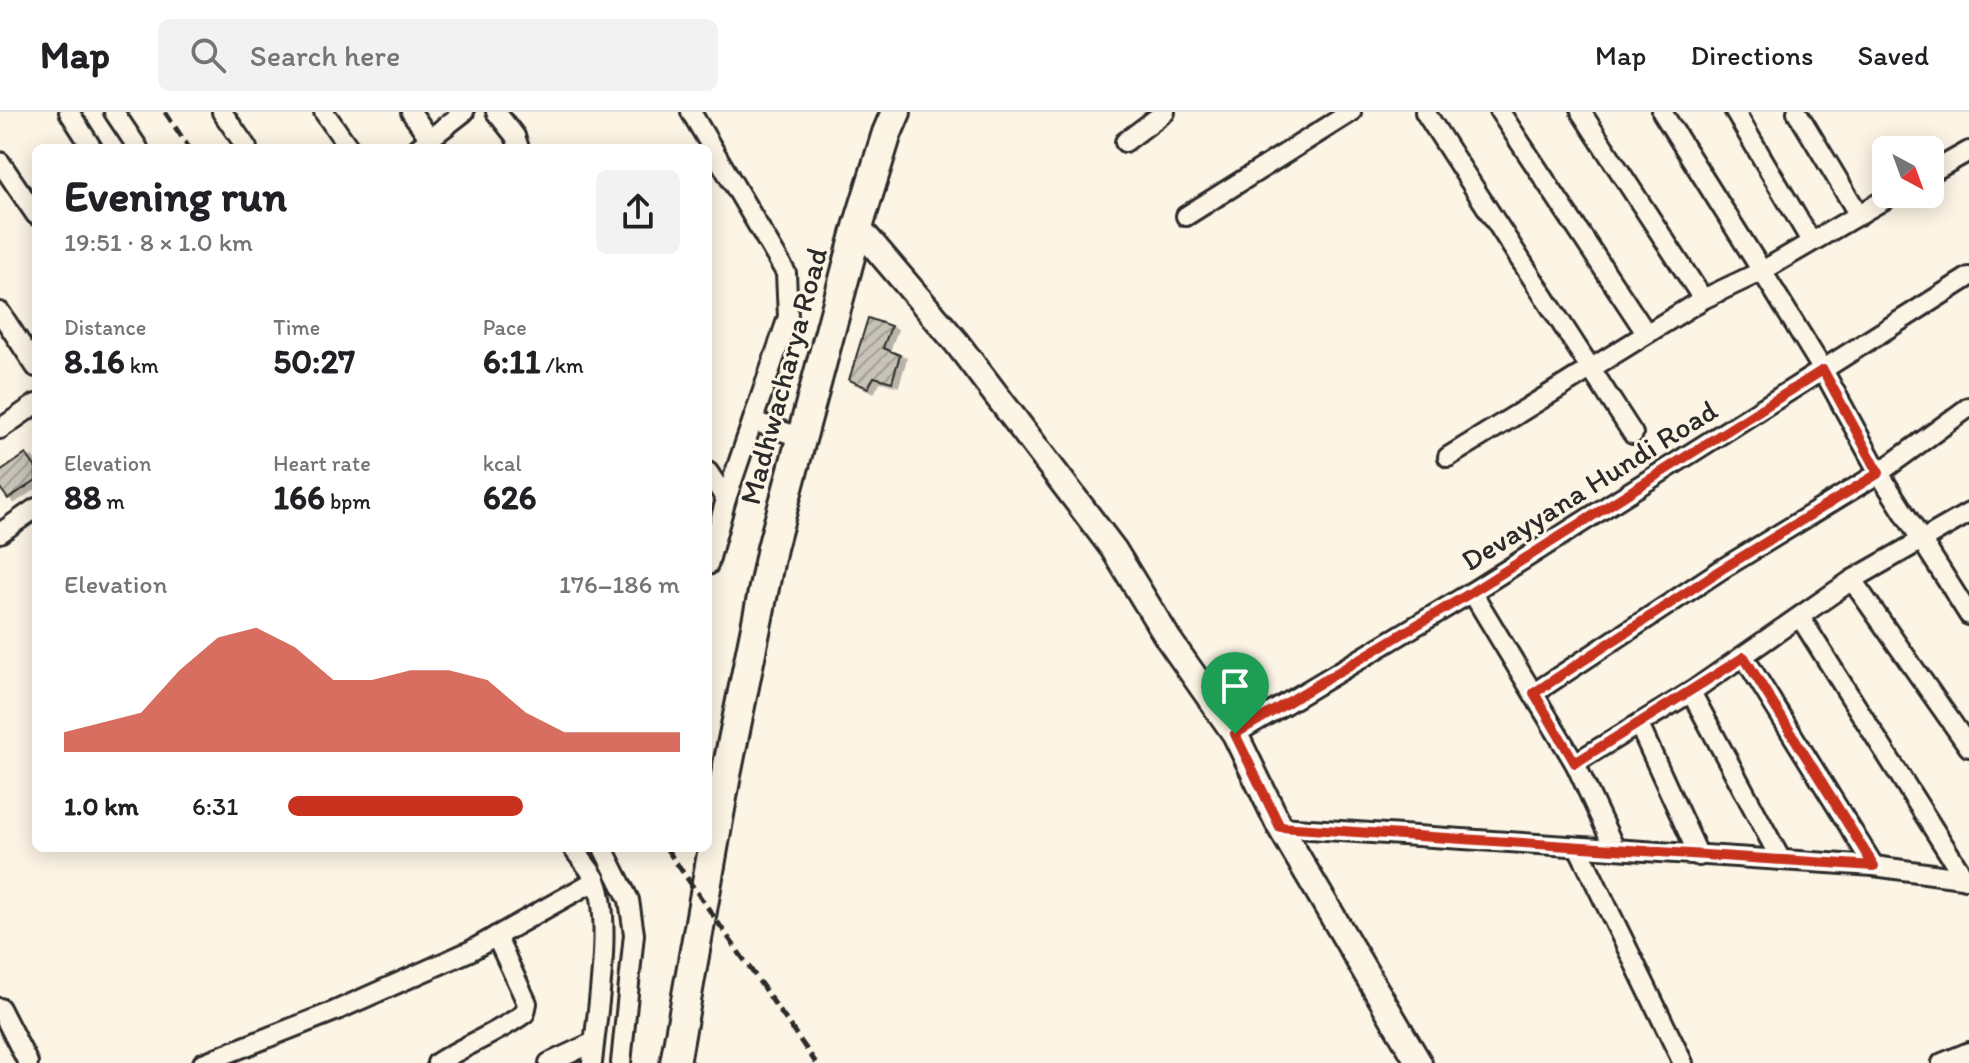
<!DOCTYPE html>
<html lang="en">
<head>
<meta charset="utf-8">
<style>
  :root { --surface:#fff; --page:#f2f2f2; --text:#202124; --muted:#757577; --line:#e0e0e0; --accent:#c8321e }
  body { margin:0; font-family:Itim,sans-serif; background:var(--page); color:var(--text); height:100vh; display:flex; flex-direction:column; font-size:30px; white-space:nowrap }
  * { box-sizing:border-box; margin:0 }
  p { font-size:26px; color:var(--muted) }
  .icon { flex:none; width:44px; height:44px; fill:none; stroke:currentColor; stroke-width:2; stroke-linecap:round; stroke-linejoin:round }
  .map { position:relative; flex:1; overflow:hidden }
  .sheet { position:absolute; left:32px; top:32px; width:680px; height:708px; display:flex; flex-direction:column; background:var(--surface); border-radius:12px; box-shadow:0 4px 20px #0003 }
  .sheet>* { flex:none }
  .needle { width:52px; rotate:139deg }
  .controls { position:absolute; left:1872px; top:24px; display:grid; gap:16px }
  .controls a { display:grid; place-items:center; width:72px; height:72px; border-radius:12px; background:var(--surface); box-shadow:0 4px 20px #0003; font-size:40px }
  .pin { position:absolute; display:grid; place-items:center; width:68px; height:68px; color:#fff; margin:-82px -34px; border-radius:50% 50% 50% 0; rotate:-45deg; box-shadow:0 0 8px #0007 }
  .pin .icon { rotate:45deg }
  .round { display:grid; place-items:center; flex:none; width:84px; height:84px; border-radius:12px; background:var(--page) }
  .headline { display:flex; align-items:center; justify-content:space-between; height:136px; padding:0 32px }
  h1 { font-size:44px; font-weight:700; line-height:60px }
  .stats { display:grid; grid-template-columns:repeat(3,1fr); gap:12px; height:136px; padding:8px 32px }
  .stats div { display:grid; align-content:center }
  .stats b { font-size:34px; font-weight:700 }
  .stats small { font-size:22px; font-weight:400 }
  .stats p { font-size:22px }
  .chart { height:224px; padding:16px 32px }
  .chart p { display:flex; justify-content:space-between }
  .chart svg { width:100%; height:144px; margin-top:8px; fill:var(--accent); opacity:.7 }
  ul { padding:0 32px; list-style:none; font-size:26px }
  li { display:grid; grid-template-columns:128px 96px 1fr; align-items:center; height:60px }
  li i { height:20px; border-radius:10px; background:var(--accent) }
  header { display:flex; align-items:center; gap:48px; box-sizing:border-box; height:112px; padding:0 40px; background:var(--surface); border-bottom:2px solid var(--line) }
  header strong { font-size:38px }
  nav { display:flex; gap:44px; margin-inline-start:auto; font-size:28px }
  .search { width:560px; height:72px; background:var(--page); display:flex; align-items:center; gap:20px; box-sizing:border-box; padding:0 28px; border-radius:12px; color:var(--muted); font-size:30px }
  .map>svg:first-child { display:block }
</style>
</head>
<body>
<header>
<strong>Map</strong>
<div class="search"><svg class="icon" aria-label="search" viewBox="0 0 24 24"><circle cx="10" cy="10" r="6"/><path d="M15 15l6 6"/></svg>Search here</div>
<nav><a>Map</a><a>Directions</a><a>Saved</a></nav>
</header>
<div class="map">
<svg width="1969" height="951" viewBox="0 0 1969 951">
  <defs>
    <pattern id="building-hatch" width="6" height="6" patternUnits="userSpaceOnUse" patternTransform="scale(2)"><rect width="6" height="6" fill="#c8c3b7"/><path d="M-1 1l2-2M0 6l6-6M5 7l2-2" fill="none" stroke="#a39f95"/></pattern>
    <filter id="shadow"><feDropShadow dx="6" dy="3.5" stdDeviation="0" flood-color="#0004"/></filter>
  </defs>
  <rect width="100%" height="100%" fill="#fcf5e5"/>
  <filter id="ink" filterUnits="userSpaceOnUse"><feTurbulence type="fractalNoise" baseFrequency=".0125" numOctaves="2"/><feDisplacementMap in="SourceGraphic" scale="16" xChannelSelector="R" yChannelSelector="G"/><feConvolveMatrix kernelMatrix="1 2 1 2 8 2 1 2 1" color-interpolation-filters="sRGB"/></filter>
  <g filter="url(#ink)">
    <g fill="url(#building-hatch)" stroke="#2b2b2b" stroke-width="2" filter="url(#shadow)">
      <path d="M868,206L891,214L883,236L900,243L892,270L874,265L868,276L849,268Z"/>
      <path d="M26,342L36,356V368L8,387L0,376V360Z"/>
    </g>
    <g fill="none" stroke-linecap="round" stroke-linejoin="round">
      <g stroke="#2b2b2b" stroke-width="24">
        <g id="street">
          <path d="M69,0L92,36"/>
          <path d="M114,0L138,36"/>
          <path d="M222,0L247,36"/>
          <path d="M324,0L349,36"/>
          <path d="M411,0L430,27"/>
          <path d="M496,0L515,24L519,36"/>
          <path d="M691,0L786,161L788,205L726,387L708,453"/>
          <path d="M1425,0L1633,322"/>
          <path d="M1500,0L1646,221"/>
          <path d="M1581,0L1703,187"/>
          <path d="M1662,0L1762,159L1823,258L1879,361L1969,503"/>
          <path d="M1735,0L1811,129"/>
          <path d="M1797,0L1859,103"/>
          <path d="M1125,30L1165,0"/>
          <path d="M418,36L464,0"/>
          <path d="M0,50L36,103"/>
          <path d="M1930,61L1969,39"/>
          <path d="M1186,104L1351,0"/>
          <path d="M0,200L36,255"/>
          <path d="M753,309L802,326"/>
          <path d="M0,317L36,292"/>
          <path d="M1448,345L1703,187L1762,159L1894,82"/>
          <path d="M708,360L726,387"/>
          <path d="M0,421L36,396"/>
          <path d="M1852,468L1969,635"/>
          <path d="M1472,480L1575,651L1615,737"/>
          <path d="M1800,505L1965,767"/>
          <path d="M1744,545L1874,754"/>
          <path d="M1691,580L1781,748"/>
          <path d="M1534,581L1722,457L1879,361L1969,295"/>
          <path d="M1639,613L1699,744"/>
          <path d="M1235,622L1472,480L1969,165"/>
          <path d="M1575,651L1691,580L1852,468L1969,401"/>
          <path d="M1280,715L1874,754L1969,767"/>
          <path d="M1578,735L1683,951"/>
          <path d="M573,736C580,746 589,756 595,766C614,804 596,907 592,951"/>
          <path d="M603,736L629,788L634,822L621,951"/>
          <path d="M0,896L28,951"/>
          <path d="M203,951L335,899L470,839L596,768"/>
          <path d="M437,951C465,933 498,921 525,901L527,891L496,824"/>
          <path d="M549,951L594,930"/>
          <path d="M1942,951L1969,940"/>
        </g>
      </g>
      <g stroke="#2b2b2b" stroke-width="30">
        <path id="secondary" d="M858,115L956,230L1114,438L1169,528L1235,622L1280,715L1419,951"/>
      </g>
      <g stroke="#2b2b2b" stroke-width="34">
        <path id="primary" d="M675,951L726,663L772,436L858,115L887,21L896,0"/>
      </g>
      <use href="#street" stroke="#fcf5e5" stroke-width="18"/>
      <use href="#secondary" stroke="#fcf5e5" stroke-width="24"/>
      <use href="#primary" stroke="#fcf5e5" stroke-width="28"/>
      <g stroke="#2b2b2b" stroke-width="5" stroke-dasharray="12 6" stroke-linecap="butt">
        <path d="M165,0L189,36"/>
        <path d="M666,736L816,951"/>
      </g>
    </g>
  </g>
  <g fill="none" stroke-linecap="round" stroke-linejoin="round" filter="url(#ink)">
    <g stroke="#fff" stroke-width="16">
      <path id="route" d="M1823,258L1879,361L1722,457L1534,581L1575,651L1744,545L1874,754L1280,715L1235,622L1472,480Z"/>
    </g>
    <use href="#route" stroke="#c8321e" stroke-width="10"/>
  </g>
  <g text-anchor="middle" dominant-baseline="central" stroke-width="6" stroke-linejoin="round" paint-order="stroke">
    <g font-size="30" fill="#2b2b2b" stroke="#fcf5e5">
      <text transform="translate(783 264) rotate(-75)">Madhwacharya Road</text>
      <text transform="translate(1589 373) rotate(-32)">Devayyana Hundi Road</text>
    </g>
  </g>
</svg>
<div class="controls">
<a><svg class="needle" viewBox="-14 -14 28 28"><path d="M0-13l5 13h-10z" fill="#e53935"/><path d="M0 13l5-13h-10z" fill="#757577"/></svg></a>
</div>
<div class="pin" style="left:1235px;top:622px;background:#1e9e55"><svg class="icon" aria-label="arrive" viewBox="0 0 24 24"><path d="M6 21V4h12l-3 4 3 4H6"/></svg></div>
<section class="sheet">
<div class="headline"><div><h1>Evening run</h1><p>19:51 · 8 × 1.0 km</p></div><a class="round"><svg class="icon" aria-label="share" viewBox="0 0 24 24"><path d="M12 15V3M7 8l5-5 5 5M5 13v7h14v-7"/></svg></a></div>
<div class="stats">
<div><p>Distance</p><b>8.16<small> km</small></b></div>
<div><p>Time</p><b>50:27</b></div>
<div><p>Pace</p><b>6:11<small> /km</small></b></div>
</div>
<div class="stats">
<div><p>Elevation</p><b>88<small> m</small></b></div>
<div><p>Heart rate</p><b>166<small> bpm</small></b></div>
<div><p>kcal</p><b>626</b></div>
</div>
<div class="chart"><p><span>Elevation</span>176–186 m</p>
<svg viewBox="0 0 160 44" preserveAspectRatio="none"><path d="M0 44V38L10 35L20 32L30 19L40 9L50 6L60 12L70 22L80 22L90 19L100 19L110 22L120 32L130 38L140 38L150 38L160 38V44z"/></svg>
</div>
<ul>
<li><b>1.0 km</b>6:31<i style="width:60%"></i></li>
</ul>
</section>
</div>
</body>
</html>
